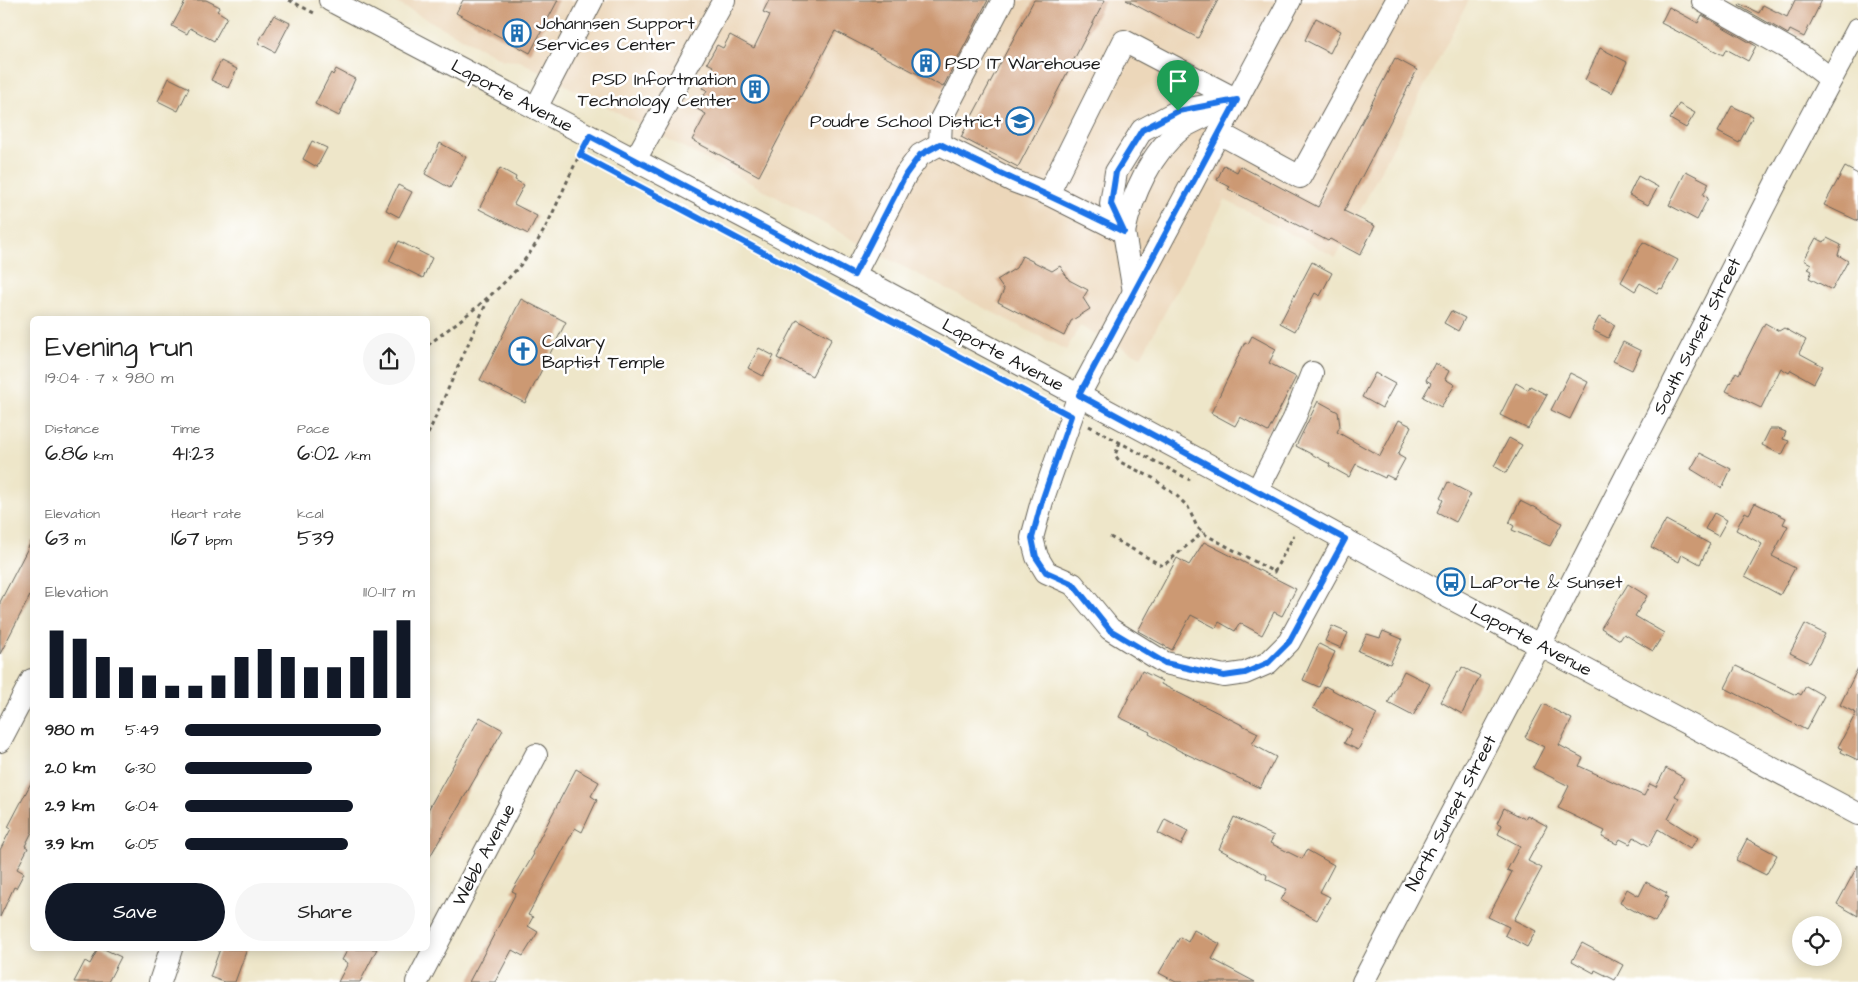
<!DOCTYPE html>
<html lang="en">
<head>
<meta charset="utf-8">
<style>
  :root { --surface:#fff; --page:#f6f6f6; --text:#222; --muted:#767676; --accent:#111827 }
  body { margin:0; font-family:"Architects Daughter",sans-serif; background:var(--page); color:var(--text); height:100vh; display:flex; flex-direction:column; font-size:19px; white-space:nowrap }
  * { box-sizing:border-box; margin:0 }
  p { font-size:16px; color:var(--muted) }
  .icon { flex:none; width:28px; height:28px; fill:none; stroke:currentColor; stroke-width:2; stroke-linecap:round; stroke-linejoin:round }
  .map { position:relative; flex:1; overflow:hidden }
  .panel { position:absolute; left:30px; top:316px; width:400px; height:635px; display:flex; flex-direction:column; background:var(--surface); border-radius:8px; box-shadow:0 2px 12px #0003 }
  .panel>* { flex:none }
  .tools { position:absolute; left:1792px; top:916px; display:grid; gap:10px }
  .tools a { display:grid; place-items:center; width:50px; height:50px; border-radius:50%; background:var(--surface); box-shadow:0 2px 12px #0003; font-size:25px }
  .pin { position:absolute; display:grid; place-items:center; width:42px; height:42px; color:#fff; margin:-51px -21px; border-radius:50% 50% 50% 0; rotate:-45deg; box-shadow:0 0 5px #0007 }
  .pin .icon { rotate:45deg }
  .round { display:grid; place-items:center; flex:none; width:52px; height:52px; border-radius:26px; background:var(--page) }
  .overview { display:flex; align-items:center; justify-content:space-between; height:85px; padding:0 15px }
  h1 { font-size:28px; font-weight:600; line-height:38px }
  .figures { display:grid; grid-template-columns:repeat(3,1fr); gap:8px; height:85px; padding:5px 15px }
  .figures div { display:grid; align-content:center }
  .figures b { font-size:21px; font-weight:600 }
  .figures small { font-size:14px; font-weight:400 }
  .figures p { font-size:14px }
  .chart { height:140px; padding:10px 15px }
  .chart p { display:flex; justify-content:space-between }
  .chart svg { width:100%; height:90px; margin-top:5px; stroke:var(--accent); stroke-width:6 }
  .button { display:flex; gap:10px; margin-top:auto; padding:10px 15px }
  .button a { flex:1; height:58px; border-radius:30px; background:var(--accent); color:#fff; font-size:20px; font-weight:600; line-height:58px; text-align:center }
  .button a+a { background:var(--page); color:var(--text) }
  ul { padding:0 15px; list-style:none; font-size:16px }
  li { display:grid; grid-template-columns:80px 60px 1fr; align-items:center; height:38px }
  li i { height:12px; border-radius:6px; background:var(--accent) }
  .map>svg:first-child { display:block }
</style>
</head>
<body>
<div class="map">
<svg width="1858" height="982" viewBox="0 0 1858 982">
  <rect width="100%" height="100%" fill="#fff"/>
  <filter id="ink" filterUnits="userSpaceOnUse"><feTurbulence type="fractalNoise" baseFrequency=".02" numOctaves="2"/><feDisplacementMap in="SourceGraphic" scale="10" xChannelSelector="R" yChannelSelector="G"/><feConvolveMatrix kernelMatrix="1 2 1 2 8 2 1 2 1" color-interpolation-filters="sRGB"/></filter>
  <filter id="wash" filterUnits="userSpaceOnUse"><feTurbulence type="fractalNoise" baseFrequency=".0096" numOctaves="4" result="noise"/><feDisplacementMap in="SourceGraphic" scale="20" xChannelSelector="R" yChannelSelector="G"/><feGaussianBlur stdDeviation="1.12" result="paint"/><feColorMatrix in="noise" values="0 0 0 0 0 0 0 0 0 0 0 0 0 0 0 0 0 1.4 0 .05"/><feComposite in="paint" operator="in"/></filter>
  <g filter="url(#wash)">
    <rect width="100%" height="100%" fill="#eee6c9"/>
    <path fill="#ecd7ba" d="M391,0H1469L1336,257L1225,200L1141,357L1080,326L1066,350L888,259L749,182L520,61L503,60Z"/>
    <g id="blocks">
      <g fill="#cc9973">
        <path d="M186,0H206L220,7L217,11L227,17L214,41L190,28L187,34L172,26Z"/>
        <path d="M463,0H558L530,53L456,13Z"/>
        <path d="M769,0H988L943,87L835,31L759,176L692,140L706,114L697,109L707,90L702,88L713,66L707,63L717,45L723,48L730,35L754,48L770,15L763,12Z"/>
        <path d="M1034,0H1105L1018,167L961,137Z"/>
        <path d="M1126,0H1218L1198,38Z"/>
        <path d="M1795,0H1822L1804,37L1790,30L1788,34L1739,6L1740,4L1759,13L1763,5L1787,17Z"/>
        <path d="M1669,7L1698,23L1702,15L1756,46L1748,61L1726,49L1723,55L1661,23Z"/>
        <path d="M274,15L290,23L275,52L258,43Z"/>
        <path d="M1316,18L1341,31L1330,53L1305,40Z"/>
        <path d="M1600,48L1627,62L1612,93L1585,80Z"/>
        <path d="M1395,58L1417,70L1344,211L1375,226L1360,255L1330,239L1328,241L1228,189L1230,187L1217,180L1224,165L1237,172L1240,166L1318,207Z"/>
        <path d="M221,61L237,69L228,88L211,80Z"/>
        <path d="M336,69L355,79L339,116L315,104L331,73L333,75Z"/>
        <path d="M169,78L189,88L178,111L158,101Z"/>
        <path d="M1679,104L1695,113L1686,128L1670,119Z"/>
        <path d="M1732,106L1753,116L1739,143L1718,132Z"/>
        <path d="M312,141L327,148L317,167L303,159Z"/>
        <path d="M440,143L466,157L450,188L425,174Z"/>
        <path d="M1845,167L1858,174V221L1824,205Z"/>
        <path d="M500,168L516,177L515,180L524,185L514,204L537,216L528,234L479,209Z"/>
        <path d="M1686,171L1709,183L1703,195L1708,198L1697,220L1669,205Z"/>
        <path d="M1638,176L1658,187L1648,205L1629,195Z"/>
        <path d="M398,185L412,192L399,217L386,210Z"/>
        <path d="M1816,238L1824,242L1827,238L1841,245L1838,255L1848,261L1832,290L1809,278L1812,271L1808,269L1811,264L1804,260Z"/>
        <path d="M399,241L432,258L423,278L389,261Z"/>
        <path d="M1643,242L1678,260L1662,289L1660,288L1657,293L1640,283L1635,291L1621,282Z"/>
        <path d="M1022,256L1052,271L1060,266L1069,280L1088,290L1083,298L1090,309L1071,321L1064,336L998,302L1004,290L997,280L1016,268Z"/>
        <path d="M1312,262L1332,273L1320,296L1315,293L1295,331L1280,323Z"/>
        <path d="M521,299L566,322L525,403L480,380Z"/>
        <path d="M1451,311L1465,318L1458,331L1444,323Z"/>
        <path d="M1599,317L1615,325L1608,338L1592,330Z"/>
        <path d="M797,320L832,338L812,376L777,358Z"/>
        <path d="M1765,323L1779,331L1784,328L1806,340L1799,353L1823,366L1814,383L1791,370L1789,373L1781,368L1761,408L1726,391L1736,372L1739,374Z"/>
        <path d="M1252,336L1276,349L1269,363L1296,377L1268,432L1240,417L1235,426L1211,413L1245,342L1248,344Z"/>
        <path d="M1623,342L1641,351L1632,370L1613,361Z"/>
        <path d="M759,348L774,356L763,376L748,368Z"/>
        <path d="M1435,363L1449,371L1445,379L1455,385L1441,407L1423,397L1431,383L1426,380Z"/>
        <path d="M1375,373L1395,384L1382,408L1362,397Z"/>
        <path d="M1570,373L1588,382L1570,419L1551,410Z"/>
        <path d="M1516,383L1528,390L1530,386L1547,395L1528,429L1500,415Z"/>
        <path d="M1318,401L1338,412L1340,426L1337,432L1380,456L1399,420L1411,426L1398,455L1405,459L1394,479L1386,475L1385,478L1356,464L1349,477L1329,466L1330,464L1296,446Z"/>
        <path d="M1770,429H1778L1786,432L1783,439L1789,441L1782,455L1762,445Z"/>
        <path d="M1509,438L1522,445L1506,473L1494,466Z"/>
        <path d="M1700,453L1731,469L1722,488L1691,469Z"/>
        <path d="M1448,482L1471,494L1456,522L1437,512L1443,500L1440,498Z"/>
        <path d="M1520,501L1532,507L1533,506L1562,523L1550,546L1512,530L1514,526L1509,523Z"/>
        <path d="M1755,503L1786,518L1783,524L1788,526L1772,556L1795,568L1780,595L1745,576L1762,544L1736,530L1745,512L1749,514Z"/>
        <path d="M1714,513L1727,520L1718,536L1705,529Z"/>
        <path d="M1666,520L1710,544L1700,564L1682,554L1679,562L1651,547Z"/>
        <path d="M32,540V592L0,654V602Z"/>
        <path d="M1204,542L1296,589L1282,616L1274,612L1262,635L1240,623L1235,631L1219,622L1216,628L1191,615L1172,650L1138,631L1177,558L1189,565Z"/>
        <path d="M1628,584L1647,596L1635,616L1664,633L1653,651L1624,634L1620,640L1601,628Z"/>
        <path d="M1805,624L1825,634L1810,663L1790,653Z"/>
        <path d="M1332,626L1348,633L1341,648L1325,641Z"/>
        <path d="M1383,631L1402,639L1390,664L1358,651L1367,634L1380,638Z"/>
        <path d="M1319,644L1335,652L1319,687L1303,680Z"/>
        <path d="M1736,666L1796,695L1798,693L1801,695L1806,686L1824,696L1806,730L1725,688Z"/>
        <path d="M1462,667L1480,676L1462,714L1441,702L1458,671L1460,672Z"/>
        <path d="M1858,668V760L1841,752L1842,749L1838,747L1856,713L1840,705Z"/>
        <path d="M1142,671L1162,681L1161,684L1258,733L1252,744L1276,757L1260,788L1180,751L1149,734L1150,732L1119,717Z"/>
        <path d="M1404,671L1430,684L1413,716L1388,703Z"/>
        <path d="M1325,686L1377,714L1358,750L1344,743L1352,729L1313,708Z"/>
        <path d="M1543,704L1572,719L1559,745L1583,758L1579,766L1644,796L1650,784L1656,787L1666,768L1684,778L1675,796L1679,798L1668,819L1698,838L1690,849L1658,829L1649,846L1634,837L1630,844L1620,839L1617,844L1602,837L1605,831L1558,808L1569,786L1533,768L1544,747L1525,737Z"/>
        <path d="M480,717L503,730L428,860V810Z"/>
        <path d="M576,769L599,782L591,796L597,800L582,832L575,828L528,915L533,917L528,926L538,932L523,956L512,950L495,982H469L516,893L512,891L534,854L532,853Z"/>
        <path d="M32,781V832L25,846L28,848L17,869L24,873L16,888L14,887L0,917V850L11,829L8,827Z"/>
        <path d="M1504,808L1525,819L1527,815L1547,826L1528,861L1542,868L1514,920L1536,931L1527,947L1505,935L1509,927L1488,917L1512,872L1507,870L1520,846L1498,834L1502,825L1497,823Z"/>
        <path d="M1234,817L1274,836L1270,843L1302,859L1307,850L1334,865L1320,892L1330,897L1317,920L1281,900L1287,889L1266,879L1267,875L1219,849Z"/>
        <path d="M1165,819L1188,831L1181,845L1158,833Z"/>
        <path d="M1747,839L1777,855L1766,875L1736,860Z"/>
        <path d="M1858,865V916L1837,904Z"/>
        <path d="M1646,882L1667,893L1665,896L1668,897L1655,922L1620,903L1627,889L1639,896Z"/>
        <path d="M1194,930L1220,944L1212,959L1255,982H1176L1159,973L1180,937L1188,942Z"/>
        <path d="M1582,943L1623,965L1615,980L1595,970L1594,973L1572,961Z"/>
        <path d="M98,949H104L121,957L108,982H74L85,961L90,964Z"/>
        <path d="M220,949H247L235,982H224L210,977Z"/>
        <path d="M348,949H377L360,982H338L348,963L342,960Z"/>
      </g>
    </g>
  </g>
  <g filter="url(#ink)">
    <use href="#blocks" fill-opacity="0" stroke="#666359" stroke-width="1"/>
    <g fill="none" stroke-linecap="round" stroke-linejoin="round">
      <g stroke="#666359" stroke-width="24">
        <g id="minor">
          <path d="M330,0L854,275L1257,491L1445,595L1858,814"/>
          <path d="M1290,0L1079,395L1042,501L1032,538L1037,557L1046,572L1073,584L1110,629L1165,663L1224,676L1245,673L1268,663L1289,642L1345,539"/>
          <path d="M1703,1L1801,56L1831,79"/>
          <path d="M536,108L592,0"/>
          <path d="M1219,133L1300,177L1397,0"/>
          <path d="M940,144L941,119L1003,0"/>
          <path d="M635,160L724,0"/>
          <path d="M1124,232L1111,204L1116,172L1142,130L1178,111L1237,100"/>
          <path d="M1124,232C1132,195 1151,152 1182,128C1191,122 1204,117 1214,112"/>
          <path d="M854,275L906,174L920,155L940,144L1013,181L1048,194"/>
          <path d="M1134,292L1124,232L1048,194L1124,41L1237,100"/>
          <path d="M1257,491L1294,419L1312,373"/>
          <path d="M0,741L32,680"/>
          <path d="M160,982L171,949"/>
          <path d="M417,982L536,755"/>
          <path d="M1363,982L1548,629L1781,173L1858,29"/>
        </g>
      </g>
      <g stroke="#666359" stroke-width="3" stroke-dasharray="4 4" stroke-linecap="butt">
        <path d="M289,0L314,13"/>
        <path d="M428,345C461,319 500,292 526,258C550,227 563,187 581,152"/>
        <path d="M1089,426L1190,480"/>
        <path d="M428,434L490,295"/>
        <path d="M1120,442L1115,455L1120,462L1153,478L1178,497L1188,507L1197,527L1206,535L1274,572L1294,535"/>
        <path d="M1110,537L1163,566L1203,532"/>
      </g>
      <use href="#minor" stroke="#fff" stroke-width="22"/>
    </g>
  </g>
  <g fill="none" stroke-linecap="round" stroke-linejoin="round" filter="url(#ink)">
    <g stroke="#fff" stroke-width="10">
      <path id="route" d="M1237,100L1079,395L1345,539L1289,642L1268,663L1245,673L1224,676L1165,663L1110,630L1073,584L1046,572L1036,557L1032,538L1042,501L1071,416L580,155L590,136L854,275L906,174L920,155L940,144C1001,175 1063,201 1124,232L1111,204L1116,172L1142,130L1178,111Z"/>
    </g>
    <use href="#route" stroke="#1a73e8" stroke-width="6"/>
  </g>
  <defs>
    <g id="building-ring" transform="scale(1.4375)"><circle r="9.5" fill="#fff" stroke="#1f6fb2" stroke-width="1.5"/><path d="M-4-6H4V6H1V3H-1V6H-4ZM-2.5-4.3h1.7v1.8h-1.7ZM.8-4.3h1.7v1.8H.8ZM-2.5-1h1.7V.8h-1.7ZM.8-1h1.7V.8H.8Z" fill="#1f6fb2"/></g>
    <g id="school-ring" transform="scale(1.4375)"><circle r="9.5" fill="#fff" stroke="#1f6fb2" stroke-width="1.5"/><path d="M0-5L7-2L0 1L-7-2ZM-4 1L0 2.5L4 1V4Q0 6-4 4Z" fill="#1f6fb2"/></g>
    <g id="church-ring" transform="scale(1.4375)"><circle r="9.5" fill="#fff" stroke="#1f6fb2" stroke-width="1.5"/><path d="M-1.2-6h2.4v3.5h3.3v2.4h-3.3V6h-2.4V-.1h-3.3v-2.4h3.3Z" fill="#1f6fb2"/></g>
    <g id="bus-ring" transform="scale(1.4375)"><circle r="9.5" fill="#fff" stroke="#1f6fb2" stroke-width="1.5"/><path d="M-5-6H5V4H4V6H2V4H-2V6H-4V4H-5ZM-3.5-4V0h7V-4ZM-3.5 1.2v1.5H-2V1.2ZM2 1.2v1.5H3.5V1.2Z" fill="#1f6fb2"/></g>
  </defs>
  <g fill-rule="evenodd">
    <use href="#building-ring" x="517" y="33"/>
    <use href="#building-ring" x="926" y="63"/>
    <use href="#building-ring" x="755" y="89"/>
    <use href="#school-ring" x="1020" y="121"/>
    <use href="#church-ring" x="523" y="351"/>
    <use href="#bus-ring" x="1451" y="582"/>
  </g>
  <g text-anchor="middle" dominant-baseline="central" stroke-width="5" stroke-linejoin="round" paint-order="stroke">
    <g font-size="18" fill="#1c1c1c" stroke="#fff" text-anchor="start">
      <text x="536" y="23">Johannsen Support<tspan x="536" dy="21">Services Center</tspan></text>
      <text x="945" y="63">PSD IT Warehouse</text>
      <text x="736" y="79" text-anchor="end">PSD Infortmation<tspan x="736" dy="21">Technology Center</tspan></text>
      <text x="1001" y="121" text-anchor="end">Poudre School District</text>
      <text x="542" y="341">Calvary<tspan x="542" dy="21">Baptist Temple</tspan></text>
      <text x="1470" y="582">LaPorte &amp; Sunset</text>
    </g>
    <g font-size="18" fill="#1c1c1c" stroke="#fff">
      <text transform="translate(512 96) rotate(28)">Laporte Avenue</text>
      <text transform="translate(1697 336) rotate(-63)">South Sunset Street</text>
      <text transform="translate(1003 355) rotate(28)">Laporte Avenue</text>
      <text transform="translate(1531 640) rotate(28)">Laporte Avenue</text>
      <text transform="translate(1451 813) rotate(-62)">North Sunset Street</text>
      <text transform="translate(484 855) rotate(-62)">Webb Avenue</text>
    </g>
  </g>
</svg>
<div class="tools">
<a><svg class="icon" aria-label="locate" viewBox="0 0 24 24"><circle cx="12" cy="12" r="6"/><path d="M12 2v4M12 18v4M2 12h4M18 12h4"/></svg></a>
</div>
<div class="pin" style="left:1178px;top:111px;background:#1e9e55"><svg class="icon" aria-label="arrive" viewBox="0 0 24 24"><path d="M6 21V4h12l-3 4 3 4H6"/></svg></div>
<section class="panel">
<div class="overview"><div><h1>Evening run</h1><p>19:04 · 7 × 980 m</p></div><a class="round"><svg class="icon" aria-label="share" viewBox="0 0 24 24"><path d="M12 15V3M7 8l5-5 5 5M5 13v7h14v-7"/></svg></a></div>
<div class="figures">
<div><p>Distance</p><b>6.86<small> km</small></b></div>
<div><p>Time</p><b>41:23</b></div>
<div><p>Pace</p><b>6:02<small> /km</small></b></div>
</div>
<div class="figures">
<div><p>Elevation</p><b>63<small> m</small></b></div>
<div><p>Heart rate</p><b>167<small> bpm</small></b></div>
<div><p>kcal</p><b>539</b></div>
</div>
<div class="chart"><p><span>Elevation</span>110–117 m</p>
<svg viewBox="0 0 160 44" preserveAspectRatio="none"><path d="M5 44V11M15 44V15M25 44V24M35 44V29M45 44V33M55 44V38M65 44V38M75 44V33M85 44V24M95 44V20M105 44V24M115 44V29M125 44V29M135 44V24M145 44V11M155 44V6"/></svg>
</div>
<ul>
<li><b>980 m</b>5:49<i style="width:85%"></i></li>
<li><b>2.0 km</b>6:30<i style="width:55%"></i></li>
<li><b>2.9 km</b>6:04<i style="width:73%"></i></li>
<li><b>3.9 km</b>6:05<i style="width:71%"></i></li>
</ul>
<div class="button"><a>Save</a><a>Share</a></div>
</section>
</div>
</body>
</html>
